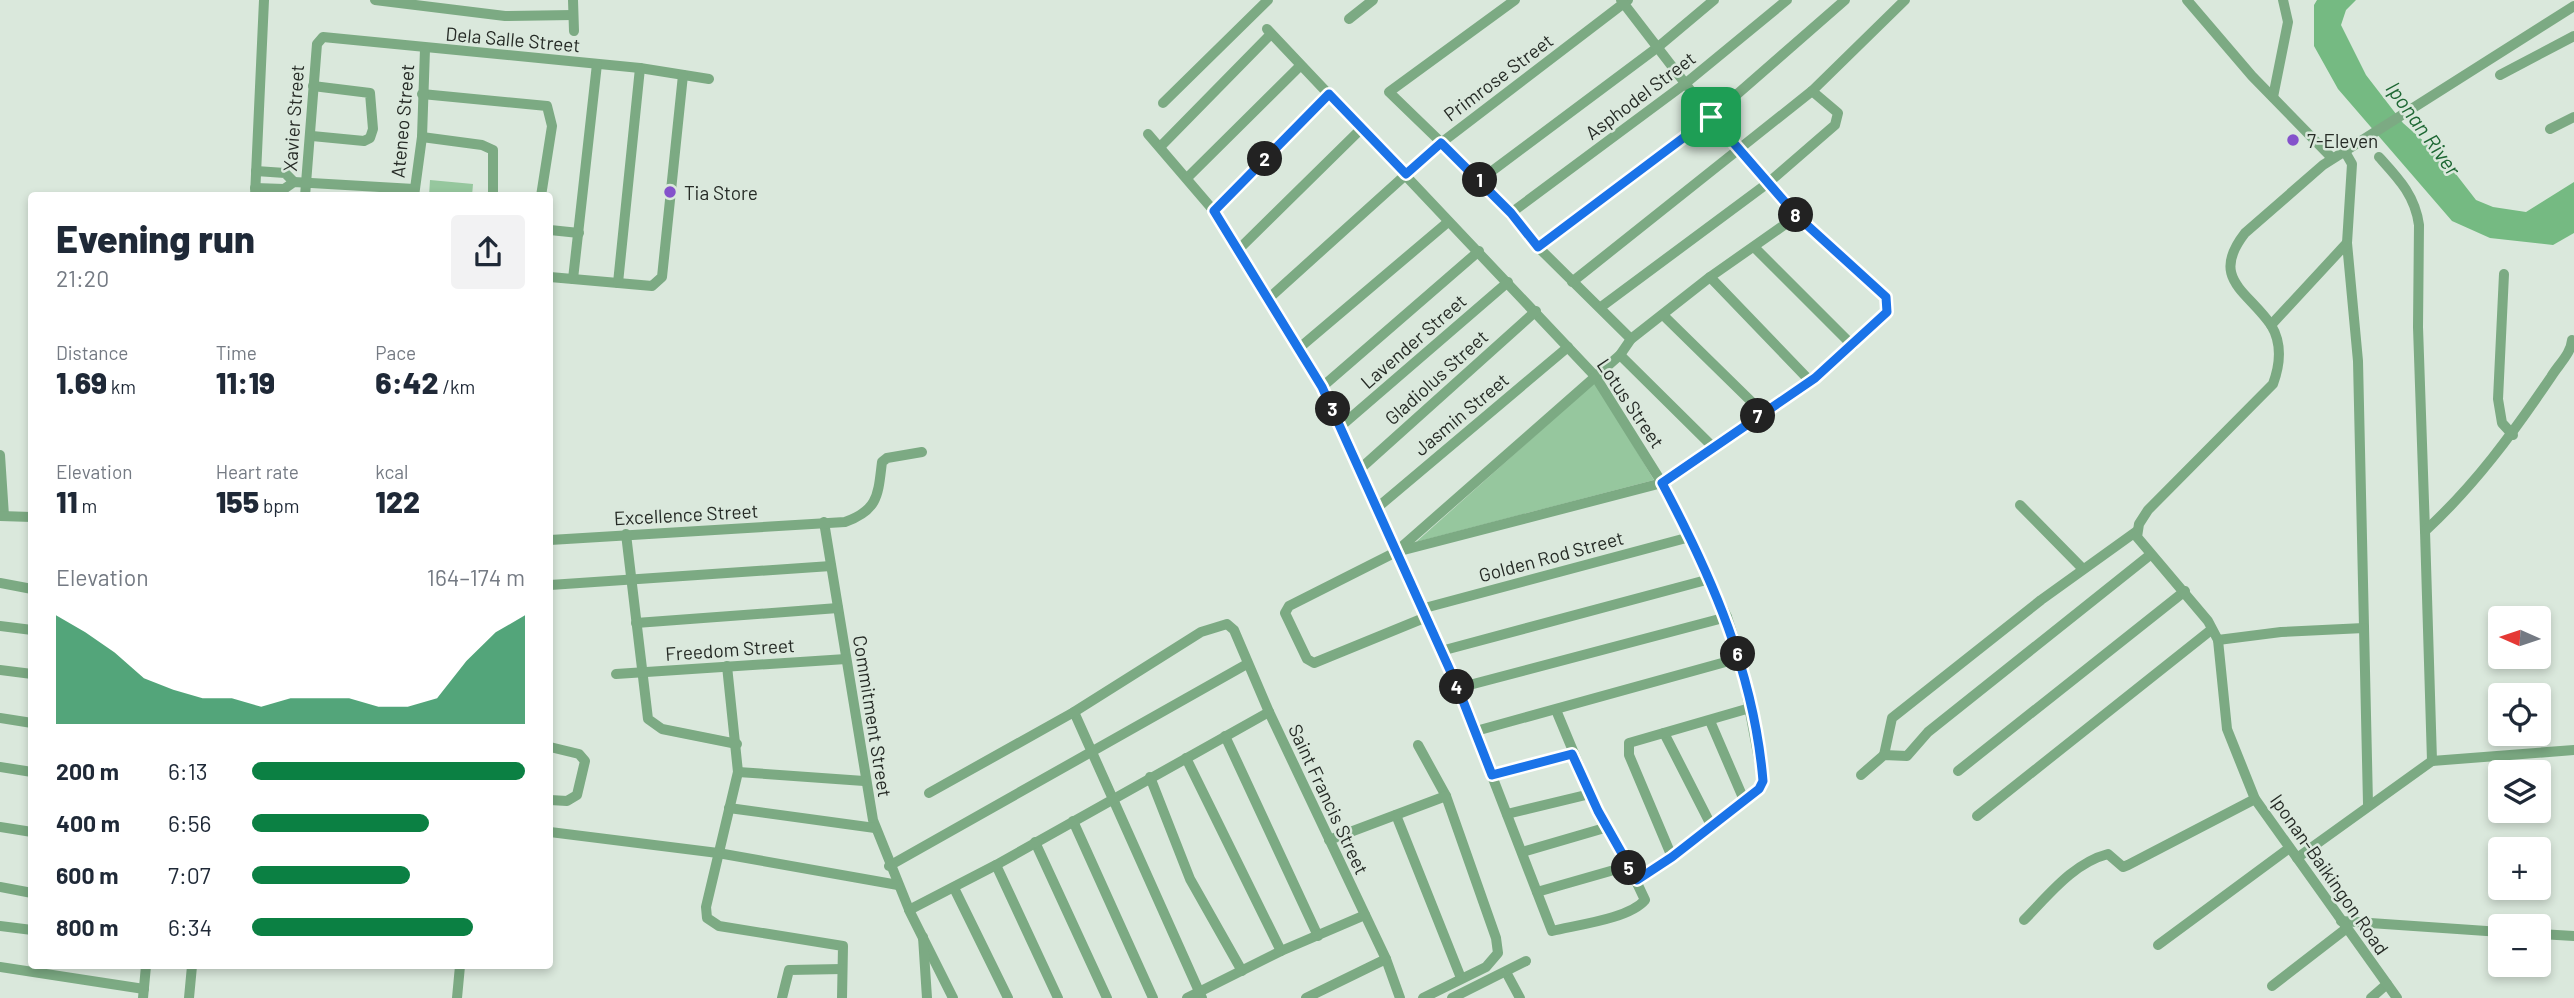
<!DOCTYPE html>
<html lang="en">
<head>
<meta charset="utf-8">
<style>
  :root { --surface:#fff; --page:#f2f2f3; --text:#1f2937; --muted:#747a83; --accent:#0b8043 }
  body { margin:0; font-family:Barlow,sans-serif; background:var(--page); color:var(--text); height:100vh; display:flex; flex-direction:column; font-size:26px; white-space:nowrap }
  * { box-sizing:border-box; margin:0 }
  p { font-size:23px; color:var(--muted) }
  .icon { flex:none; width:38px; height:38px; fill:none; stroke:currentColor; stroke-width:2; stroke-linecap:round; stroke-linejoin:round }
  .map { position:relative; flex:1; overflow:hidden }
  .details { position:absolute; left:28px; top:192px; width:525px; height:777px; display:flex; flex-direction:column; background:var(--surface); border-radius:7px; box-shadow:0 4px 10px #0003 }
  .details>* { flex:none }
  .needle { width:46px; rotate:273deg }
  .fabs { position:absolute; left:2488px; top:606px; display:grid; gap:14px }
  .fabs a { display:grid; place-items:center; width:63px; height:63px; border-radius:7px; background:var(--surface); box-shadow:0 4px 10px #0003; font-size:35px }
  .pin { position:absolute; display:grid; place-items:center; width:60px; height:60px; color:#fff; margin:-30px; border-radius:14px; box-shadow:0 4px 10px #0006 }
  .km { position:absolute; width:35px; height:35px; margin:-18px; border-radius:50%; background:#222; color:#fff; font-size:19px; line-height:35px; text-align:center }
  .round { display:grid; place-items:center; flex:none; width:74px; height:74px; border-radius:7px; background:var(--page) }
  .headline { display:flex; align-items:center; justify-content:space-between; height:119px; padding:0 28px }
  h1 { font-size:38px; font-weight:800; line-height:52px }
  .figures { display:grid; grid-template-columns:repeat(3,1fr); gap:10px; height:119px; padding:7px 28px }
  .figures div { display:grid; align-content:center }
  .figures b { font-size:30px; font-weight:800 }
  .figures small { font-size:19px; font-weight:400 }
  .figures p { font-size:19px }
  .chart { height:196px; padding:14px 28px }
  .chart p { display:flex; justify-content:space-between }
  .chart svg { width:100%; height:126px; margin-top:7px; fill:var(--accent); opacity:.7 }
  ul { padding:0 28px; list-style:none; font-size:23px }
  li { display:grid; grid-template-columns:112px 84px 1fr; align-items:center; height:52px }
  li i { height:18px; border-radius:9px; background:var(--accent) }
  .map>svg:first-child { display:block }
</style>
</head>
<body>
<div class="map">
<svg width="2574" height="998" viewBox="0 0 2574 998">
  <rect width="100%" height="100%" fill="#dae8dc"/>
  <g fill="#96c79e">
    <path d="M430,180L473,184L472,196H429Z"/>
    <path d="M1595,382L1654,480L1416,542Z"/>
  </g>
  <path fill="#75ba82" d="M2317,0H2356L2346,10L2341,25L2366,75L2403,123L2445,160L2476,200L2493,207L2526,212L2574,182V233L2553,245L2490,238L2452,221L2338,89L2314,46V5Z"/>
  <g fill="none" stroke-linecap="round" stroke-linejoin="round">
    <g stroke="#7caa83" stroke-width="10">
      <path d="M375,0L505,16L573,15"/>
      <path d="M573,0L574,31"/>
      <path d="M1515,0L1389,92L1480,180L1538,247L1631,339"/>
      <path d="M2187,0L2252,76L2332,158"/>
      <path d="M1349,19L1373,0"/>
      <path d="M1267,29L1595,376L1662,483L1727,617L1740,658L1763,781L1759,789L1672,857L1637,879"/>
      <path d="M2500,75L2574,36"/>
      <path d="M422,94L547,106L552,126L541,196"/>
      <path d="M2273,97L2288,22L2283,0"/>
      <path d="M1163,103L1268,0"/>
      <path d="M2550,129L2574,117"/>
      <path d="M1148,134L1214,211L1322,387L1458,688L1552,931C1576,925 1629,919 1645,900L1620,847L1598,811L1556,710"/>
      <path d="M312,136L364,141L370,138L373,129L370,93L313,86"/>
      <path d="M422,137L482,145L493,150V196"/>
      <path d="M1161,146L1271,34"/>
      <path d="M2344,150L2352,164L2347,243L2358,361L2368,804"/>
      <path d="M2379,157C2398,178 2415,195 2419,225L2418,327L2425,531"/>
      <path d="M256,171L285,173L294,182"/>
      <path d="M1187,178L1300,66"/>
      <path d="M1480,180L1658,47L1714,0"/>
      <path d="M255,188L284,189L294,182L414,189"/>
      <path d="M255,196L264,0"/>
      <path d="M305,196L317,44L323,37L640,68L709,79"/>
      <path d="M414,196L422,137L425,49"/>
      <path d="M1214,211L1329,94"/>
      <path d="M1511,213L1686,83L1787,0"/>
      <path d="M550,230L579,233"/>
      <path d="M1538,247L1711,117L1845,0"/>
      <path d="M1754,247L1853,346"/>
      <path d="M1237,251L1361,129"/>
      <path d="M2504,274L2498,399L2502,423L2513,435"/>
      <path d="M550,277L652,286L662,277L683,75"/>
      <path d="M1710,277L1810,381"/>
      <path d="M573,279L597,64"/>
      <path d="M1572,282L1812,91L1905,0"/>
      <path d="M618,283L640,68"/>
      <path d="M1268,299L1441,143L1628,0"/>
      <path d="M1601,307L1768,183L1835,125L1838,113L1812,91"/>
      <path d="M1663,315L1763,413"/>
      <path d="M2271,325L2347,243"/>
      <path d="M1298,349L1448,222"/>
      <path d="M1620,355L1712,446"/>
      <path d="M1322,387L1479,251"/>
      <path d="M1341,426L1508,282"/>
      <path d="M0,455L4,516"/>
      <path d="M1360,469L1536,311"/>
      <path d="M2020,505L2083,569"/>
      <path d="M1378,507L1568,347"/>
      <path d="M0,516L32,517"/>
      <path d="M824,522L873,820L910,912L953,998"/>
      <path d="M626,534L648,719L662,729L737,744"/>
      <path d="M550,540L845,522C879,510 878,494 882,462L887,458L922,452"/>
      <path d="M1398,550L1620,355L1631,339L1710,277L1797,216"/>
      <path d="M0,583L32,589"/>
      <path d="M550,585L831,566"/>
      <path d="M1421,609L1690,537"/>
      <path d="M1424,618L1314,663L1307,659L1285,613L1289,606L1396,552L1662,483L1815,378L1887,312L1886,297L1797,216L1711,117L1621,0"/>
      <path d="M636,623L838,608"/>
      <path d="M0,626L32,630"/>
      <path d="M2218,640L2281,632L2364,628"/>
      <path d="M1441,651L1710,579"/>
      <path d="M727,666L738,772L706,907L707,918L719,926L843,946L842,998"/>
      <path d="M0,670L32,674"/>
      <path d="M616,674L846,659"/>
      <path d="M1458,688L1727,617"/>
      <path d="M1074,712L1202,998"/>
      <path d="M0,718L32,723"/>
      <path d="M1710,721L1744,800"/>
      <path d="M1476,731L1740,658"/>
      <path d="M1664,733L1711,825"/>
      <path d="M1225,736L1318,936"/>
      <path d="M1418,745L1446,796L1496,938L1498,953L1486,967L1423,998"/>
      <path d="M550,747L579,754L585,761L577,795L567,801L550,800"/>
      <path d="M1884,755L1892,718L2041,600L2137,531"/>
      <path d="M1186,758L1281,951"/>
      <path d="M2432,761L2425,531C2475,485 2513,433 2551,377C2558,365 2571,354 2572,340"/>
      <path d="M0,767L32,772"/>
      <path d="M1958,771L2185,591"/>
      <path d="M738,772L864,781"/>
      <path d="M1492,775L1572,754"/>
      <path d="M1861,775L1884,755L1907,756L1928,732L2150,555"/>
      <path d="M1150,777L1190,879L1242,971"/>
      <path d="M929,793L1074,712L1201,632L1227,624L1234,630L1269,712L1386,959L1400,998"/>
      <path d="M729,808L875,828"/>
      <path d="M1507,814L1590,794"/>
      <path d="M1396,815L1461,978"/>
      <path d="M1977,816L2211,630"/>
      <path d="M1073,821L1153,998"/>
      <path d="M0,827L32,832"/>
      <path d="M550,832L718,853L898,885"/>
      <path d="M1329,840L1446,796"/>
      <path d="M1035,842L1107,998"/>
      <path d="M1522,852L1608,827"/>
      <path d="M1672,857L1629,755V743L1750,708"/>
      <path d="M2297,858L2432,761L2574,750"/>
      <path d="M996,865L1058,998"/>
      <path d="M889,866L1247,664"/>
      <path d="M0,887L32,893"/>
      <path d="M954,888L1008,998"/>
      <path d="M1537,892L1628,866"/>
      <path d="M909,910L996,865L1269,712"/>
      <path d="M2024,920C2048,896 2073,863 2108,854L2123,867L2128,865L2255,799"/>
      <path d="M2341,921L2501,932"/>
      <path d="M0,926L32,930"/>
      <path d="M2539,934L2574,936"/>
      <path d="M923,937L927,998"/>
      <path d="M2158,945L2288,849"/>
      <path d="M0,967L144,989"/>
      <path d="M1506,972L1520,998"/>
      <path d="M2272,986L2347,928"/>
      <path d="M143,998L146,966"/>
      <path d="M189,998L192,966"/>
      <path d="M457,998L460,966"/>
      <path d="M782,998L789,970L842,969"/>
      <path d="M1187,998L1281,951L1365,915"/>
      <path d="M1306,998L1386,959"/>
      <path d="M1452,998L1526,961"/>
      <path d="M2371,998L2387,984"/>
      <path d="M2397,998L2255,799L2227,729L2218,640L2208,621L2137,537L2139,524L2148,510L2273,384C2280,365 2282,343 2271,325C2248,291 2209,279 2245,233L2323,165L2574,6"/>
    </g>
  </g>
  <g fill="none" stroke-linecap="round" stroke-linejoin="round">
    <g stroke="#fff" stroke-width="14">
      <path id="route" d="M1329,94L1406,174L1441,143L1511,213L1538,247L1711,117L1797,216L1886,297L1887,312L1815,378L1662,483C1712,577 1754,673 1763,781L1759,789L1672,857L1637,880L1598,811L1572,754L1492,775L1458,688L1322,387L1214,211Z"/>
    </g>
    <use href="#route" stroke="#1a73e8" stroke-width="9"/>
  </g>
  <g fill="#8452cb" stroke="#dae8dc" stroke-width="2.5">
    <circle cx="2293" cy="140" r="7"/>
    <circle cx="670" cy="192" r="7"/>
  </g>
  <g text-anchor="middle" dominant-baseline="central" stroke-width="5" stroke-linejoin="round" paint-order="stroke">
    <g font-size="19" fill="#262b26" stroke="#dae8dc">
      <text transform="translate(513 39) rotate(5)">Dela Salle Street</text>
      <text transform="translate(1498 77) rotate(-37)">Primrose Street</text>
      <text transform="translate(1640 95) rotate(-37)">Asphodel Street</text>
      <text transform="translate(293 118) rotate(-86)">Xavier Street</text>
      <text transform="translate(402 121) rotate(-85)">Ateneo Street</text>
      <text transform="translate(1413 341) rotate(-41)">Lavender Street</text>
      <text transform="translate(1436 377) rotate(-42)">Gladiolus Street</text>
      <text transform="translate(1631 403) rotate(56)">Lotus Street</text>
      <text transform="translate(1461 414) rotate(-40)">Jasmin Street</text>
      <text transform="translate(686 514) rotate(-3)">Excellence Street</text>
      <text transform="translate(1551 556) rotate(-15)">Golden Rod Street</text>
      <text transform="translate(730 649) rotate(-4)">Freedom Street</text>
      <text transform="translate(873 716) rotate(81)">Commitment Street</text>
      <text transform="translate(1329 799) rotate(65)">Saint Francis Street</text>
      <text transform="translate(2330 874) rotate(55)">Iponan-Baikingon Road</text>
    </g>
    <g font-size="19" fill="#262b26" stroke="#dae8dc" text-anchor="start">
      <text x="2307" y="140">7-Eleven</text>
      <text x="684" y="192">Tia Store</text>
    </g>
    <g font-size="21" font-style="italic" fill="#1d6733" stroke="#dae8dc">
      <text transform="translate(2424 128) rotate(54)">Iponan River</text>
    </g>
  </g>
</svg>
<div class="fabs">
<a><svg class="needle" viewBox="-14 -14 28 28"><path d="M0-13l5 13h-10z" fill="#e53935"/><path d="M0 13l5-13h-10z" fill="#747a83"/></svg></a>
<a><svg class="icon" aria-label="locate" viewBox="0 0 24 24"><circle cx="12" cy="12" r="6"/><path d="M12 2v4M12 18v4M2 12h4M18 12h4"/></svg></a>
<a><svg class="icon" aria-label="layers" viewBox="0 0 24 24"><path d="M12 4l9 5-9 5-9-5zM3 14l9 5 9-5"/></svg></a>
<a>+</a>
<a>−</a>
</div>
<div class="pin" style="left:1711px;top:117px;background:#1e9e55"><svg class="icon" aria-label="arrive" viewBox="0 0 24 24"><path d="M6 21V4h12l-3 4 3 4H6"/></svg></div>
<b class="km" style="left:1480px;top:180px">1</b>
<b class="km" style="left:1265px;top:159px">2</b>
<b class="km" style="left:1333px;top:409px">3</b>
<b class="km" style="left:1457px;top:687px">4</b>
<b class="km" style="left:1629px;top:868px">5</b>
<b class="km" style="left:1738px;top:654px">6</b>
<b class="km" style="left:1758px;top:416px">7</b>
<b class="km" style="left:1796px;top:215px">8</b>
<section class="details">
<div class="headline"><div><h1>Evening run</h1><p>21:20</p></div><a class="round"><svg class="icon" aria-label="share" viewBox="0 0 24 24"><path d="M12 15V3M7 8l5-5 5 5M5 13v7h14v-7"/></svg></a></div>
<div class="figures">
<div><p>Distance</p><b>1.69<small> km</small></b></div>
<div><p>Time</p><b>11:19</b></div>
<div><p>Pace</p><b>6:42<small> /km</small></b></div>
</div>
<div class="figures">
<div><p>Elevation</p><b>11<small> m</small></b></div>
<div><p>Heart rate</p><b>155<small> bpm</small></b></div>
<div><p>kcal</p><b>122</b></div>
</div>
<div class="chart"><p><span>Elevation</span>164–174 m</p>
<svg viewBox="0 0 160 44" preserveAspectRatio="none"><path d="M0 44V6L10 12L20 19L30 28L40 32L50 35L60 35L70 38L80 35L90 35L100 35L110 38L120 38L130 35L140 22L150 12L160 6V44z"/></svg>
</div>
<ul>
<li><b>200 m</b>6:13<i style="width:100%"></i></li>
<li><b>400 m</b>6:56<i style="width:65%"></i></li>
<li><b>600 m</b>7:07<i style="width:58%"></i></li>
<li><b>800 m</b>6:34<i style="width:81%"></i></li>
</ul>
</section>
</div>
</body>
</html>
